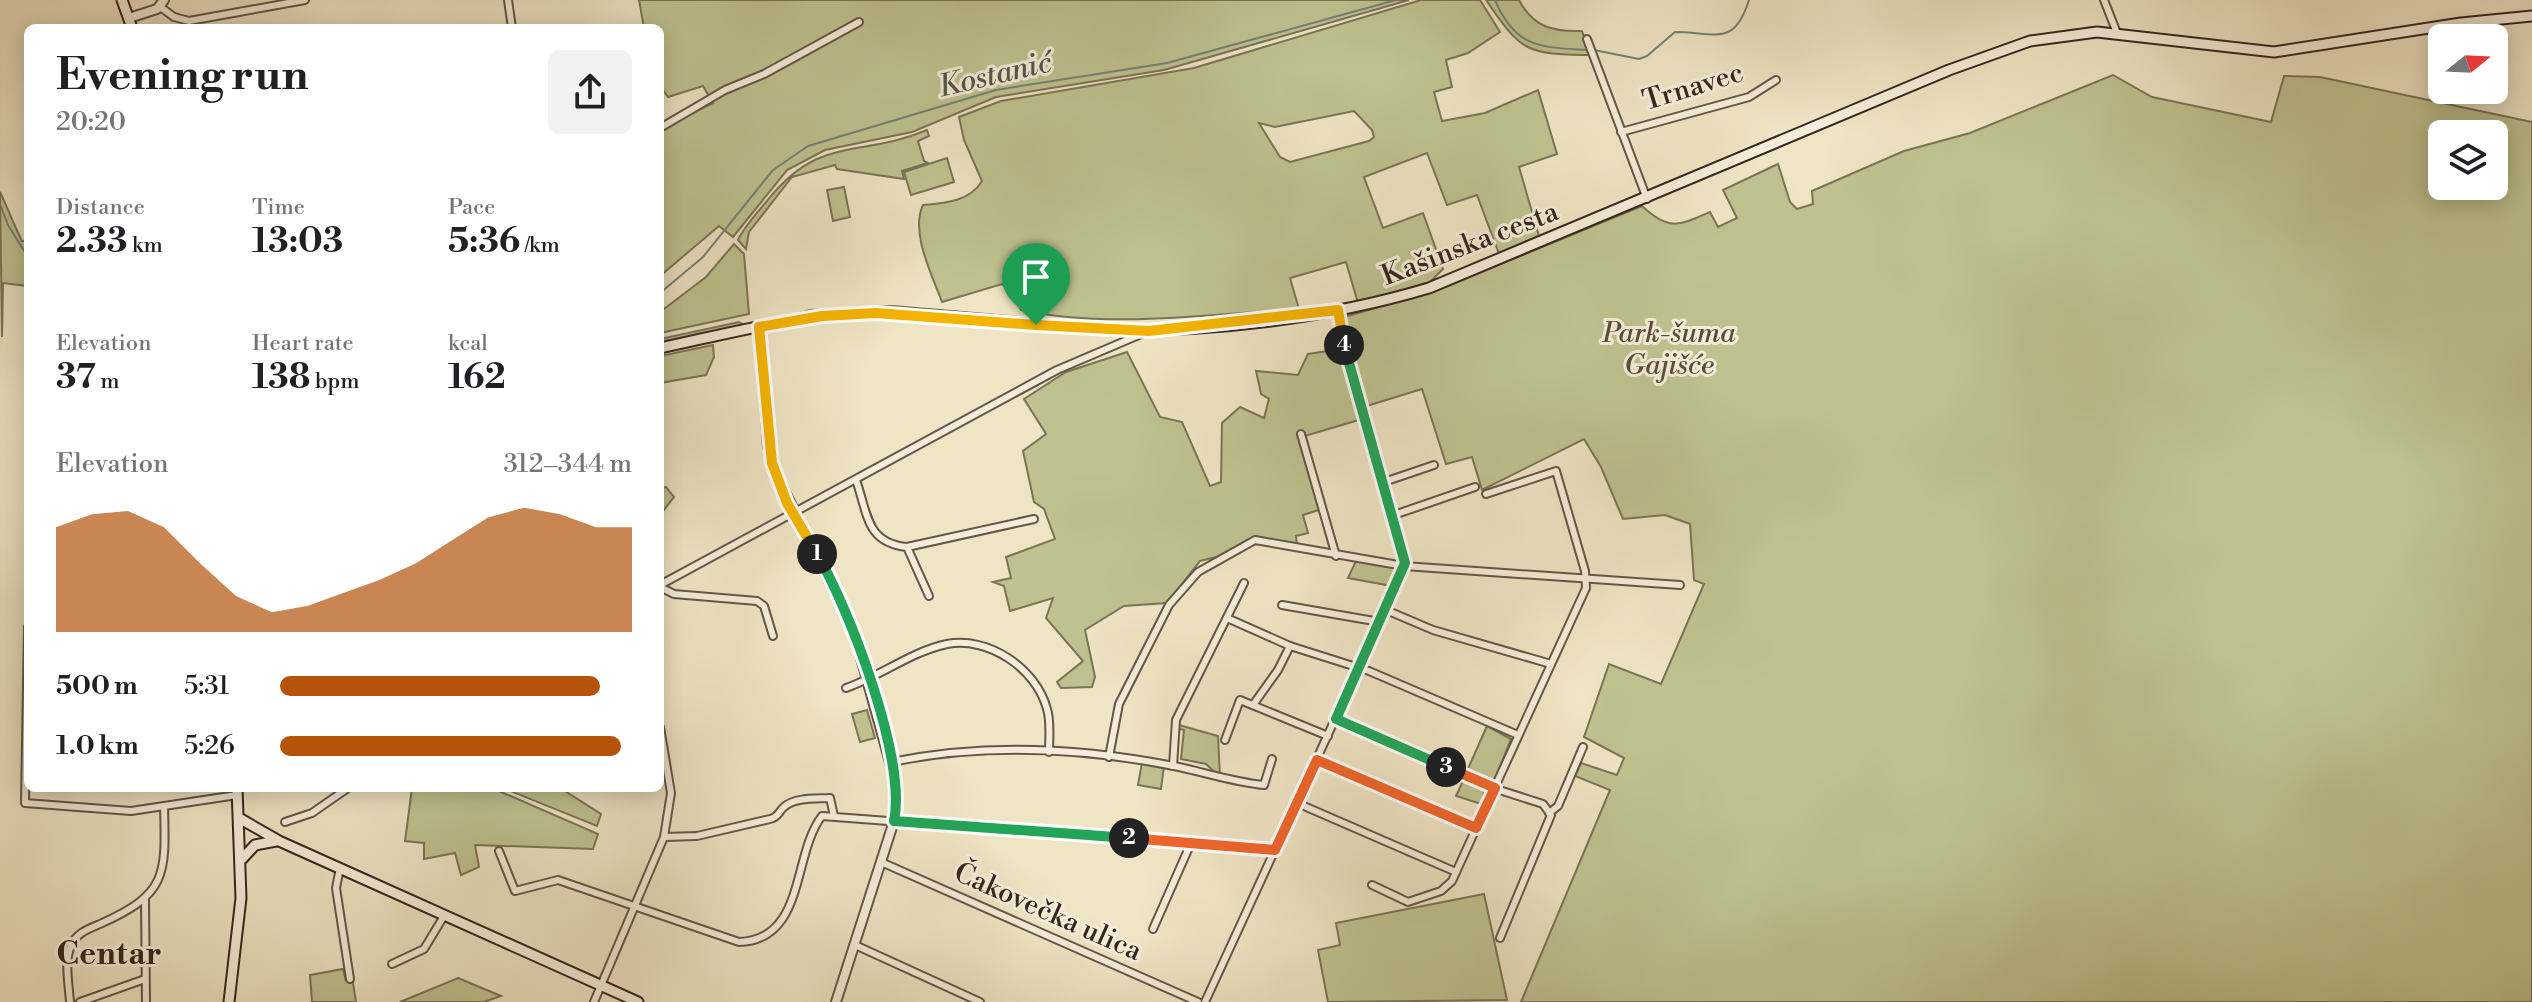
<!DOCTYPE html>
<html lang="en">
<head>
<meta charset="utf-8">
<style>
  :root { --surface:#fff; --page:#f2f2f2; --text:#202124; --muted:#757577; --accent:#b45309 }
  body { margin:0; font-family:"Libre Bodoni",serif; background:var(--page); color:var(--text); height:100vh; display:flex; flex-direction:column; font-size:30px; white-space:nowrap }
  * { box-sizing:border-box; margin:0 }
  p { font-size:26px; color:var(--muted) }
  .icon { flex:none; width:44px; height:44px; fill:none; stroke:currentColor; stroke-width:2; stroke-linecap:round; stroke-linejoin:round }
  .map { position:relative; flex:1; overflow:hidden }
  .sheet { position:absolute; left:24px; top:24px; width:640px; height:768px; display:flex; flex-direction:column; background:var(--surface); border-radius:12px; box-shadow:0 4px 20px #0003 }
  .sheet>* { flex:none }
  .needle { width:52px; rotate:72deg }
  .buttons { position:absolute; left:2428px; top:24px; display:grid; gap:16px }
  .buttons a { display:grid; place-items:center; width:80px; height:80px; border-radius:12px; background:var(--surface); box-shadow:0 4px 20px #0003; font-size:40px }
  .pin { position:absolute; display:grid; place-items:center; width:68px; height:68px; color:#fff; margin:-82px -34px; border-radius:50% 50% 50% 0; rotate:-45deg; box-shadow:0 0 8px #0007 }
  .pin .icon { rotate:45deg }
  .km { position:absolute; width:40px; height:40px; margin:-20px; border-radius:50%; background:#222; color:#fff; font-size:22px; line-height:40px; text-align:center }
  .round { display:grid; place-items:center; flex:none; width:84px; height:84px; border-radius:12px; background:var(--page) }
  .summary { display:flex; align-items:center; justify-content:space-between; height:136px; padding:0 32px }
  h1 { font-size:44px; font-weight:700; line-height:60px }
  .stats { display:grid; grid-template-columns:repeat(3,1fr); gap:12px; height:136px; padding:8px 32px }
  .stats div { display:grid; align-content:center }
  .stats b { font-size:34px; font-weight:700 }
  .stats small { font-size:22px; font-weight:400 }
  .stats p { font-size:22px }
  .chart { height:224px; padding:16px 32px }
  .chart p { display:flex; justify-content:space-between }
  .chart svg { width:100%; height:144px; margin-top:8px; fill:var(--accent); opacity:.7 }
  ul { padding:0 32px; list-style:none; font-size:26px }
  li { display:grid; grid-template-columns:128px 96px 1fr; align-items:center; height:60px }
  li i { height:20px; border-radius:10px; background:var(--accent) }
  .map>svg:first-child { display:block }
</style>
</head>
<body>
<div class="map">
<svg width="2532" height="1002" viewBox="0 0 2532 1002">
  <rect width="100%" height="100%" fill="#efe4c4"/>
  <filter id="stains"><feTurbulence type="fractalNoise" baseFrequency=".0025" numOctaves="4"/><feColorMatrix values="0 0 0 0 .2 0 0 0 0 .09 0 0 0 0 .02 0 0 0 .5 -.17"/></filter>
  <radialGradient id="worn" r=".72"><stop offset=".6" stop-color="#630" stop-opacity="0"/><stop offset="1" stop-color="#630" stop-opacity=".3"/></radialGradient>
  <g fill="#bfc290" stroke="#7a7457" stroke-width="2" fill-rule="evenodd">
    <path d="M639,0H1409L1164,70L996,97L912,132L825,150L787,170L733,237L719,226L660,276V133L666,126L713,103L703,86L668,97L660,86V28H644Z"/>
    <path d="M1421,0H1480L1500,32L1468,53L1446,60L1452,87L1434,92L1442,121L1485,113L1538,90L1557,154L1519,167L1539,236L1499,254L1477,195L1447,205L1427,153L1364,177L1383,228L1423,213L1443,269L1430,282L1358,303L1346,262L1290,278L1299,309C1209,314 1109,329 1021,310L1014,294L1002,284L942,302C932,275 910,232 923,205C947,203 970,201 982,181L964,140L959,117L1001,101L1194,68ZM1354,111L1372,130L1374,137L1369,141L1290,162L1280,157L1259,123L1275,127Z"/>
    <path d="M1486,0H1519C1533,27 1553,32 1582,31L1590,55C1527,54 1522,53 1486,0Z"/>
    <path d="M2113,75L2152,97L2271,122L2284,76L2320,77L2532,122V1002H1521L1610,790L1575,776L1581,763L1617,775L1624,758L1584,737L1609,664L1661,684L1704,584L1694,580L1690,524L1665,515L1623,519L1601,467L1584,439L1482,490L1472,457L1446,464L1422,389L1357,409L1359,420L1305,436L1300,432L1322,509L1303,515L1308,533L1296,536L1297,545L1257,537L1250,539L1217,557L1200,561L1167,603L1124,606L1085,630L1095,677L1092,687L1061,688L1057,682L1083,661L1046,618L1053,598L1010,611L1004,586L993,582L1011,578L1006,557L1055,539L1044,509L1034,502L1023,451L1046,434L1024,399L1066,372L1127,352L1160,417L1182,422L1210,486L1221,482L1222,423L1240,407L1264,418L1269,399L1261,394L1256,371L1298,375L1308,354L1341,349L1337,321L1348,316L1440,289L1642,206C1669,231 1678,226 1710,212L1718,227L1737,218L1723,190L1778,164L1790,202L1797,209L1813,204L1812,191L1904,151L1970,133ZM2442,134H2494V186H2442Z"/>
    <path d="M927,130L929,136L918,141L924,161L928,163L902,171L904,179L837,169L835,165L792,177L749,232L746,249L738,240C744,227 757,213 767,201C821,133 859,159 927,130Z"/>
    <path d="M947,158L954,182L911,195L904,172Z"/>
    <path d="M844,187L850,217L833,221L827,190Z"/>
    <path d="M0,192C9,211 13,223 22,241H28V286L3,283L2,337Z"/>
    <path d="M734,244L744,254L749,314L660,333V312L706,277Z"/>
    <path d="M893,306L1020,317L1022,319L833,311L793,315L810,310Z"/>
    <path d="M955,321L1128,334L1131,336L953,324Z"/>
    <path d="M739,322L744,325L660,343V339Z"/>
    <path d="M713,345L714,357L706,375L660,383V356Z"/>
    <path d="M666,487L674,497L660,515V489Z"/>
    <path d="M1356,561L1393,567L1397,573L1392,586L1348,578Z"/>
    <path d="M867,710L875,738L860,742L852,714Z"/>
    <path d="M1179,725L1218,736L1220,777L1206,764L1181,759L1184,730L1179,729Z"/>
    <path d="M1487,726L1511,739L1496,777L1490,783L1466,773Z"/>
    <path d="M1142,763L1164,766L1161,789L1138,785Z"/>
    <path d="M1464,779L1485,789L1481,804L1456,796Z"/>
    <path d="M412,788H492L598,834L593,849L475,845L479,867L461,875L455,853L424,859V843L405,841Z"/>
    <path d="M503,788H560L601,814L597,826Z"/>
    <path d="M1484,894L1507,1000L1328,1002L1318,950L1340,945L1336,923Z"/>
    <path d="M343,969L346,981L353,983L356,1002H312L310,975Z"/>
    <path d="M458,978L501,996L484,1002H400Z"/>
  </g>
  <g fill="none" stroke-linecap="round" stroke-linejoin="round">
    <g stroke="#728276" stroke-width="2">
      <path d="M1495,0C1516,49 1541,47 1587,50"/>
      <path d="M1594,50L1639,59L1647,56L1675,32C1715,32 1734,48 1749,0"/>
      <path d="M0,204L8,225L28,257"/>
      <path d="M660,293L703,257L773,170L808,146L996,90L1167,63L1396,0"/>
    </g>
    <g stroke="#645648" stroke-width="10">
      <g id="minor">
        <path d="M508,0L512,28"/>
        <path d="M2104,0L2117,33"/>
        <path d="M159,6L174,17L189,21L305,0"/>
        <path d="M1587,39L1647,199"/>
        <path d="M660,128L725,90L764,74L859,22"/>
        <path d="M1621,132L1749,97L1776,80"/>
        <path d="M1301,434L1336,556"/>
        <path d="M856,480C868,514 866,543 907,547L1034,519"/>
        <path d="M1381,483L1434,465"/>
        <path d="M1391,516L1475,487"/>
        <path d="M907,547L929,596"/>
        <path d="M660,585L1057,370L1146,332"/>
        <path d="M660,587L674,594L757,601L764,606L773,636"/>
        <path d="M1282,605L1380,622"/>
        <path d="M1386,610L1433,630L1551,664"/>
        <path d="M1227,618L1290,646L1369,671L1518,735"/>
        <path d="M28,627L25,803L131,811L237,795"/>
        <path d="M846,688C881,676 910,652 947,644C988,636 1036,668 1047,709C1051,721 1049,738 1049,752"/>
        <path d="M1253,705L1278,670L1290,646"/>
        <path d="M1336,719L1487,786L1543,804L1551,815L1500,938"/>
        <path d="M1225,740L1240,700L1328,736"/>
        <path d="M1109,757L1119,704L1169,605L1198,572L1255,540L1404,566L1680,585"/>
        <path d="M1317,760L1476,828"/>
        <path d="M892,762C983,743 1082,748 1174,766C1204,772 1233,782 1264,785L1272,759"/>
        <path d="M1173,766L1176,720L1244,583"/>
        <path d="M1297,803L1456,872"/>
        <path d="M1549,813L1558,806L1583,747"/>
        <path d="M285,822L312,813L348,788"/>
        <path d="M664,837L697,836L770,819C779,817 778,812 784,807C795,797 816,799 830,798L834,816"/>
        <path d="M499,851L515,891L558,880L739,942C806,940 792,854 822,816L1275,850"/>
        <path d="M881,862L1198,1002"/>
        <path d="M340,868L336,888L350,979"/>
        <path d="M1372,885L1408,902L1441,891L1452,881L1586,588L1585,571L1556,471L1486,494"/>
        <path d="M145,900L146,1002"/>
        <path d="M1153,929L1191,843"/>
        <path d="M855,945L980,1002"/>
        <path d="M392,964L424,949L444,916"/>
        <path d="M70,1002C69,986 64,961 71,946C76,933 88,929 100,924C167,894 166,876 164,806"/>
        <path d="M80,1002L145,979"/>
        <path d="M594,1002L664,837L671,793L660,727"/>
        <path d="M1205,1002L1404,569L1355,389L1338,310"/>
      </g>
    </g>
    <g stroke="#645648" stroke-width="12">
      <g id="tertiary">
        <path d="M129,18L157,9L164,0"/>
        <path d="M759,327L768,446L774,470L853,629L896,784L894,821L836,1002"/>
      </g>
    </g>
    <g stroke="#36261e" stroke-width="13">
      <g id="secondary">
        <path d="M122,0L132,28"/>
        <path d="M660,348C731,333 803,313 875,313C948,313 1021,326 1093,329C1202,334 1325,319 1429,288L1949,70L2030,41L2097,32L2274,52L2461,23L2532,16"/>
        <path d="M239,818L279,841L638,1002"/>
        <path d="M242,859L255,845L276,841"/>
        <path d="M229,1002L241,898L237,788"/>
      </g>
    </g>
    <use href="#minor" stroke="#f5edd9" stroke-width="6"/>
    <use href="#tertiary" stroke="#f5edd9" stroke-width="8"/>
    <use href="#secondary" stroke="#f5edd9" stroke-width="9"/>
  </g>
  <g fill="none" stroke-linecap="round" stroke-linejoin="round">
    <g stroke="#fff" stroke-width="16">
      <path id="split-1" d="M817,554L787,503L772,463L759,327L822,316L876,313L1036,325"/>
    </g>
    <g stroke="#fff" stroke-width="16">
      <path id="split-2" d="M817,554C849,608 907,759 894,821L1129,838"/>
    </g>
    <g stroke="#fff" stroke-width="16">
      <path id="split-3" d="M1129,838L1275,850L1317,760L1476,828L1495,788L1446,767"/>
    </g>
    <g stroke="#fff" stroke-width="16">
      <path id="split-4" d="M1344,345L1405,563L1336,719L1446,767"/>
    </g>
    <g stroke="#fff" stroke-width="16">
      <path id="split-5" d="M1036,325L1149,331L1338,310L1344,345"/>
    </g>
    <use href="#split-1" stroke="#f5b400" stroke-width="10"/>
    <use href="#split-2" stroke="#22a559" stroke-width="10"/>
    <use href="#split-3" stroke="#f0652b" stroke-width="10"/>
    <use href="#split-4" stroke="#22a559" stroke-width="10"/>
    <use href="#split-5" stroke="#f5b400" stroke-width="10"/>
  </g>
  <g text-anchor="middle" dominant-baseline="central" stroke-width="6" stroke-linejoin="round" paint-order="stroke">
    <g font-size="28" fill="#36261e" stroke="#f5edd9">
      <text transform="translate(1693 87) rotate(-17)">Trnavec</text>
      <text transform="translate(1470 244) rotate(-21)">Kašinska cesta</text>
      <text transform="translate(1048 912) rotate(24)">Čakovečka ulica</text>
    </g>
    <g font-size="28" font-style="italic" fill="#584d3a" stroke="#f5edd9">
      <text x="1669" y="333">Park-šuma<tspan x="1669" dy="32">Gajišće</tspan></text>
    </g>
    <g font-size="30" font-style="italic" fill="#54544a" stroke="#f5edd9">
      <text transform="translate(995 75) rotate(-13)">Kostanić</text>
    </g>
    <g font-size="32" font-weight="bold" fill="#36261e" stroke="#f5edd9">
      <text x="109" y="954">Centar</text>
    </g>
  </g>
  <rect width="100%" height="100%" filter="url(#stains)"/>
  <rect width="100%" height="100%" fill="url(#worn)"/>
</svg>
<div class="buttons">
<a><svg class="needle" viewBox="-14 -14 28 28"><path d="M0-13l5 13h-10z" fill="#e53935"/><path d="M0 13l5-13h-10z" fill="#757577"/></svg></a>
<a><svg class="icon" aria-label="layers" viewBox="0 0 24 24"><path d="M12 4l9 5-9 5-9-5zM3 14l9 5 9-5"/></svg></a>
</div>
<div class="pin" style="left:1036px;top:325px;background:#1e9e55"><svg class="icon" aria-label="arrive" viewBox="0 0 24 24"><path d="M6 21V4h12l-3 4 3 4H6"/></svg></div>
<b class="km" style="left:817px;top:554px">1</b>
<b class="km" style="left:1129px;top:838px">2</b>
<b class="km" style="left:1446px;top:767px">3</b>
<b class="km" style="left:1344px;top:345px">4</b>
<section class="sheet">
<div class="summary"><div><h1>Evening run</h1><p>20:20</p></div><a class="round"><svg class="icon" aria-label="share" viewBox="0 0 24 24"><path d="M12 15V3M7 8l5-5 5 5M5 13v7h14v-7"/></svg></a></div>
<div class="stats">
<div><p>Distance</p><b>2.33<small> km</small></b></div>
<div><p>Time</p><b>13:03</b></div>
<div><p>Pace</p><b>5:36<small> /km</small></b></div>
</div>
<div class="stats">
<div><p>Elevation</p><b>37<small> m</small></b></div>
<div><p>Heart rate</p><b>138<small> bpm</small></b></div>
<div><p>kcal</p><b>162</b></div>
</div>
<div class="chart"><p><span>Elevation</span>312–344 m</p>
<svg viewBox="0 0 160 44" preserveAspectRatio="none"><path d="M0 44V12L10 8L20 7L30 12L40 23L50 33L60 38L70 36L80 32L90 28L100 23L110 16L120 9L130 6L140 8L150 12L160 12V44z"/></svg>
</div>
<ul>
<li><b>500 m</b>5:31<i style="width:91%"></i></li>
<li><b>1.0 km</b>5:26<i style="width:97%"></i></li>
</ul>
</section>
</div>
</body>
</html>
